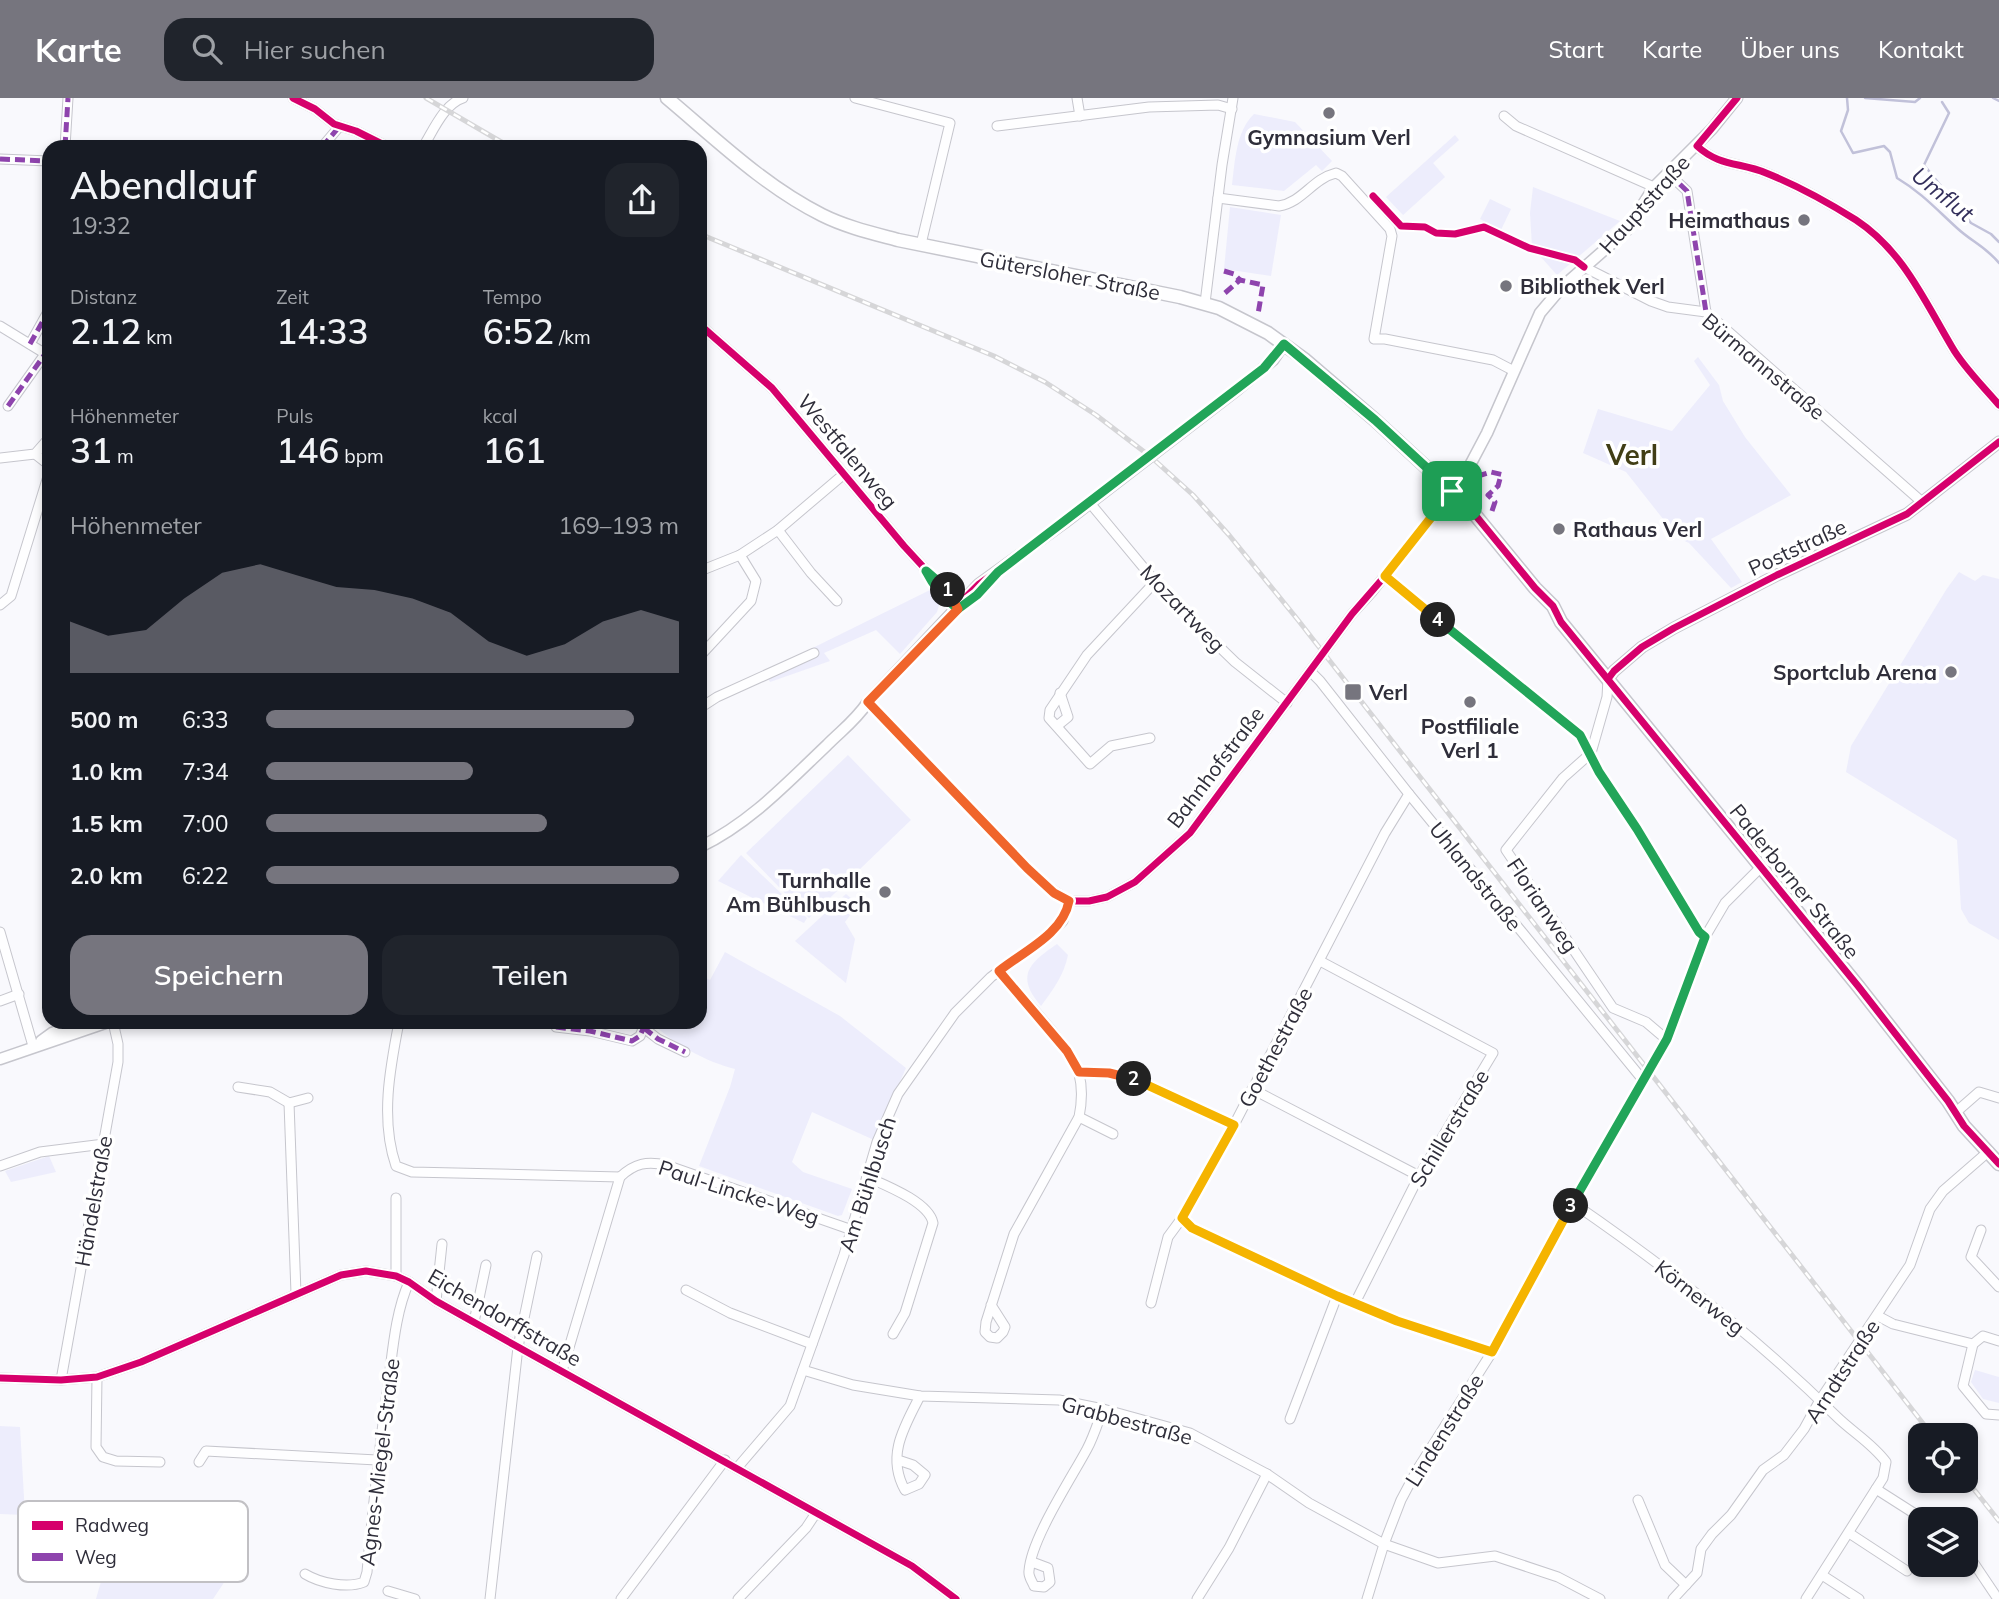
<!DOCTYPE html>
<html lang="de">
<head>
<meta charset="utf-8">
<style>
  :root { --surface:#171b24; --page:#20242c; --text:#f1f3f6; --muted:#9ea1a6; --accent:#76757e }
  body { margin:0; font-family:Mulish,sans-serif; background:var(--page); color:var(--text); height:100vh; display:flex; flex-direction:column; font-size:26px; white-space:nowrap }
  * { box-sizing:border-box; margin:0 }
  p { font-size:23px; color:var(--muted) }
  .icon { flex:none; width:38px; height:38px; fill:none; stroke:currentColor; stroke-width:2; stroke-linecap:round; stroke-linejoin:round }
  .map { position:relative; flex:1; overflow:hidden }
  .drawer { position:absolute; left:42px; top:42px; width:665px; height:889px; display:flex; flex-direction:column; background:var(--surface); border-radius:21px; box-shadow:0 4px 10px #0003 }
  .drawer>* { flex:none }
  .fabs { position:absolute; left:1908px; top:1325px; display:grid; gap:14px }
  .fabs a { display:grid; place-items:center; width:70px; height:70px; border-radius:14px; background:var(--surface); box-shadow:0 4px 10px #0003; font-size:35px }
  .pin { position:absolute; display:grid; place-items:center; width:60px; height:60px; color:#fff; margin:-30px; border-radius:14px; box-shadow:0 4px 10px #0006 }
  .km { position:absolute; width:35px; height:35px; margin:-18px; border-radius:50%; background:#222; color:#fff; font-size:19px; line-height:35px; text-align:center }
  .round { display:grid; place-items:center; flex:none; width:74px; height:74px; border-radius:21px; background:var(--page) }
  .headline { display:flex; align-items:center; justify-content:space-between; height:119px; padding:0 28px }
  h1 { font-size:38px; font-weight:600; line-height:52px }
  .stats { display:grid; grid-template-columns:repeat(3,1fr); gap:10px; height:119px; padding:7px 28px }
  .stats div { display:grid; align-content:center }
  .stats b { font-size:35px; font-weight:600 }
  .stats small { font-size:19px; font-weight:400 }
  .stats p { font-size:19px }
  .chart { height:196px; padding:14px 28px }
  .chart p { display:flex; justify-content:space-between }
  .chart svg { width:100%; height:126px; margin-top:7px; fill:var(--accent); opacity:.7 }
  .action { display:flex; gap:14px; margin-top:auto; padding:14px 28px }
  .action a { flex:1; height:80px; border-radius:21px; background:var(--accent); color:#fff; font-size:28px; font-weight:600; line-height:80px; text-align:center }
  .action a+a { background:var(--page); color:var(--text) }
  ul { padding:0 28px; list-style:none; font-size:23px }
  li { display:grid; grid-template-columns:112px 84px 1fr; align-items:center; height:52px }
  li i { height:18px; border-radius:9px; background:var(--accent) }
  header { display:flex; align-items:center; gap:42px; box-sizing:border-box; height:98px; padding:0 35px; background:var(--accent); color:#fff }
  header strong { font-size:33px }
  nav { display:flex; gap:38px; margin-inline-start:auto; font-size:24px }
  .search { width:490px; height:63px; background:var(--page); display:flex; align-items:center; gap:18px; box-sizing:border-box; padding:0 24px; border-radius:21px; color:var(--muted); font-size:26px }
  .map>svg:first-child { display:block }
</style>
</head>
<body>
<header>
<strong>Karte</strong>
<div class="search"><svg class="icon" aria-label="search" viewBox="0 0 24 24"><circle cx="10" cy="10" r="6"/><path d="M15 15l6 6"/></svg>Hier suchen</div>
<nav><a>Start</a><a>Karte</a><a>Über uns</a><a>Kontakt</a></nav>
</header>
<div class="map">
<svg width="1999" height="1501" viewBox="0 0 1999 1501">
  <rect width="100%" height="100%" fill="#f9f9fd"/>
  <g fill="#ededfc">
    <path d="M1254,16L1295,24L1332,63L1322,73L1316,67L1284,93L1232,87C1235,63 1236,33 1254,16Z"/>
    <path d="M1455,37L1459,42L1433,65L1445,79L1403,117L1386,99Z"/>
    <path d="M1533,89L1620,123L1557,177L1532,149L1530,115Z"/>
    <path d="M1490,101L1511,111L1501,132L1480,121Z"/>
    <path d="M1230,109L1281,117L1271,178L1224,171Z"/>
    <path d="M1698,259L1719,287L1723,303L1745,339L1791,397L1711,441L1742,484L1731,490L1689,445L1678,440L1626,374L1583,355L1598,311L1672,333L1710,287L1694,263Z"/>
    <path d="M1959,474L1975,483L1983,477L1999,481V842L1969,825L1961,811L1957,742L1846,674L1851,648L1946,492Z"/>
    <path d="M930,492L939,507L937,514L900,556L876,532L824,555L830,563L770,584L764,574Z"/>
    <path d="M848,657L911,722L809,820L746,755Z"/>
    <path d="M741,757L807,820L804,825L718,783Z"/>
    <path d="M846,796L853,802V813L845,824L855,841L846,885L795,843Z"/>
    <path d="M1057,846L1068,857C1064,877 1053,892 1041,908C1015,878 1029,865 1057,846Z"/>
    <path d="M725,854L840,918L906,970L874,1042L812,1014L792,1064L803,1074L852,1091L842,1117L838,1118L699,1068L730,989L735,971C706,964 672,945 651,924H700V877L710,882Z"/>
    <path d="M49,1058L56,1074L11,1084L5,1073Z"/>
    <path d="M1975,1272L1999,1279V1305L1983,1301L1971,1284Z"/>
    <path d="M0,1328L20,1329L25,1417L0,1416Z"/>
    <path d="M240,1406L229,1477L213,1501H96L117,1428L166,1415H200Z"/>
  </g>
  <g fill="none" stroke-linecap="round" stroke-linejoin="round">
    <g stroke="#c1c1d9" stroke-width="2.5">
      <path d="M1847,0L1848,12L1841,33L1853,55L1884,48L1890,54L1897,80C1922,95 1936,111 1957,130C1972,144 1985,148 1999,165"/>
      <path d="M1865,0L1915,4L1920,0"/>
      <path d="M1993,0L1999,3"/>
      <path d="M1942,4L1949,15L1924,67L1971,125L1991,136L1999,144"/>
    </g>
    <g stroke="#c6c6cd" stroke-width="11">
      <g id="minor">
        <path d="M293,0L315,11L334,26L356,33L388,49"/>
        <path d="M855,0L950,25L921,146"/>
        <path d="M1077,0L1080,18"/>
        <path d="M1504,18L1516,28L1654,89"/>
        <path d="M997,28L1149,9L1218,7L1232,11"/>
        <path d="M1697,48C1720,69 1740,64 1766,75C1796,87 1829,105 1856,122C1903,153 1924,202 1952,249C1964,270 1984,289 1999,307"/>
        <path d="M65,49L68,0"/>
        <path d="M322,49L339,29"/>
        <path d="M423,49C433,33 444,6 463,0"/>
        <path d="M0,61L49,63"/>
        <path d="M1669,76L1687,93L1706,214"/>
        <path d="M1218,100L1279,108C1303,104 1312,81 1336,75L1342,78L1390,131L1392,138L1374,241H1385L1493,262L1514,273"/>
        <path d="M1584,169L1651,203L1668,209L1706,214L1922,404"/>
        <path d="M1205,205L1222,67L1233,0"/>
        <path d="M700,227L772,290L904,448L927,473L950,493L958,511"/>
        <path d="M0,228L49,258"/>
        <path d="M30,246L49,212"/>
        <path d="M8,308L45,256"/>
        <path d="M35,356L49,367"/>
        <path d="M0,360L35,356L49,340"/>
        <path d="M1090,405L1168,499L1235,564L1287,605"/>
        <path d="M778,432L811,475L837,503"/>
        <path d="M700,473L740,457L778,432L844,376"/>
        <path d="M927,475L938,493L956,509"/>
        <path d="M1385,478L1580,637L1599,674L1637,731L1699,834L1705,839"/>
        <path d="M0,507L11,498L49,375"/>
        <path d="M700,558L751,503L756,483L740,457"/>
        <path d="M1310,573L1320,583L1409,696L1643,982"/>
        <path d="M1608,581L1607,599L1591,655L1563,680L1506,752L1613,910L1646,924L1666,941"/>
        <path d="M868,604L1043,785L1069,803H1089L1107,799L1135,784L1190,735L1352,516L1372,494L1452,392"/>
        <path d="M700,610L717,599L814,555"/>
        <path d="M1057,628L1068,619L1060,595"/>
        <path d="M1150,640L1111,648L1090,666L1049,620L1050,612L1087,557L1155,484"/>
        <path d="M0,834L33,948"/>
        <path d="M1320,863L1493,955L1419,1078L1355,1205"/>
        <path d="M0,903L19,896"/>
        <path d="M399,924C390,970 380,1022 396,1068L412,1074L620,1079"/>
        <path d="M556,929L590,933L632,943L640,938L646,924"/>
        <path d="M644,930L658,941L685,954"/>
        <path d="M1078,974L1109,975L1136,982L1234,1027"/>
        <path d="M238,989L270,994L289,1005L308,1000"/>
        <path d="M1252,991L1419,1078"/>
        <path d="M289,1005L296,1195"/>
        <path d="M1955,1015L1979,994L1999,1000"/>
        <path d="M1079,1019L1113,1036"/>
        <path d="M0,1068L40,1054L104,1046"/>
        <path d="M867,1079C885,1087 929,1104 933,1125L905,1215L893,1236"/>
        <path d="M1573,1105C1666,1169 1754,1237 1835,1317C1852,1334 1872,1345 1886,1364L1883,1380L1806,1501"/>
        <path d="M1182,1120L1192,1131L1337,1198L1397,1223L1492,1254"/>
        <path d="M1981,1132L1971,1159L1999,1189"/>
        <path d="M396,1178V1100"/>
        <path d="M686,1192L730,1215L812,1246"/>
        <path d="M436,1203L442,1146"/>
        <path d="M1151,1205L1168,1139L1182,1120L1234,1027L1385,735L1409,696"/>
        <path d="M991,1207L1005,1229L1003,1234L997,1240L990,1239L985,1234L986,1224L1014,1136L1079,1019C1082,1004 1083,991 1079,976C1072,950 1019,896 999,873"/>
        <path d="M1878,1218L1893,1226L1973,1246L1983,1238L1999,1243"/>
        <path d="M474,1224L486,1167"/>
        <path d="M1973,1246L1963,1288L1986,1316L1999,1317"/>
        <path d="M803,1272L853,1287L920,1298L1059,1302L1103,1311L1190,1335L1267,1376L1309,1405L1384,1446L1438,1465L1495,1458L1558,1479L1600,1501"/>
        <path d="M562,1273L620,1079C635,1065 647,1063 666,1067L852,1132"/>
        <path d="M97,1279L96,1349L103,1359L116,1363L160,1364"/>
        <path d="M0,1280L61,1282L97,1279L141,1264L341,1177L366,1173L396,1178L409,1184L436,1203L518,1249L912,1468L956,1501"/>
        <path d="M61,1282L118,964V946L113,924"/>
        <path d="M1290,1321L1337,1198"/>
        <path d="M898,1362L913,1367L925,1377L919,1386L905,1392C886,1358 904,1329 920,1298"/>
        <path d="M199,1364L206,1353L377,1362"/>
        <path d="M737,1370L790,1308L844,1157L877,1044L898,996L955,915L991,879L1052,834L1063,823L1069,803"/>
        <path d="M1876,1391L1923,1421"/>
        <path d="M1638,1402L1665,1467L1686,1487"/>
        <path d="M1849,1435L1907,1473"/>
        <path d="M1965,1452L1998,1501"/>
        <path d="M1032,1464L1048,1470L1050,1484L1044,1489L1034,1488C1032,1483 1028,1478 1029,1473C1031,1441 1071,1381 1087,1351C1094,1338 1098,1324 1103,1311"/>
        <path d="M305,1476C320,1485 347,1491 364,1484L367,1474C373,1409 380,1344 389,1280C393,1249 396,1213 409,1184"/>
        <path d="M1822,1477L1859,1501"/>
        <path d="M388,1493L415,1501"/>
        <path d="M490,1501L518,1249L537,1158"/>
        <path d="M621,1501L725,1362"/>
        <path d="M738,1501L806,1430L816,1415"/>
        <path d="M1197,1501L1229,1450L1267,1376"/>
        <path d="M1367,1501L1384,1446L1401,1402L1417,1372L1492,1254L1573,1105L1656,960L1673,924L1705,839L1725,805L1761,769"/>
        <path d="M1673,1501L1697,1475L1701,1451L1712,1436L1731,1417L1763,1372L1784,1357L1804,1331L1820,1302L1910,1167L1930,1111L1943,1093L1989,1053"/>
      </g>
    </g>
    <g stroke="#c6c6cd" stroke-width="13">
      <g id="tertiary">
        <path d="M1452,392L1468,371L1487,335L1540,215L1562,189L1627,132L1654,89L1712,31L1737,0"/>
        <path d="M1608,581L1614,573L1642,549L1674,530L1777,477L1907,416L1999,344"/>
        <path d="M700,749C750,725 787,685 827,647C843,631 855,623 868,604L979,486L1064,425L1238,291L1273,262L1284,246"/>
        <path d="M41,943L52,935L84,924"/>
        <path d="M0,961L108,924"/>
      </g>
    </g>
    <g stroke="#c6c6cd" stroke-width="15">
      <path id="secondary" d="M667,0C716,41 764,88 822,117C846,129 872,135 898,142L1180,199L1219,210L1268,235L1304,261L1375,322L1467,407L1535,490L1553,508L1561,524L1858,888L1948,1003L1964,1028L1999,1066"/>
    </g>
    <use href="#minor" stroke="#fefeff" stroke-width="9"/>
    <use href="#tertiary" stroke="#fefeff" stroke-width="10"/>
    <use href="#secondary" stroke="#fefeff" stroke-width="12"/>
    <g stroke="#d6d6d8" stroke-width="5">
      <g id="rail">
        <path d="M426,0L510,49"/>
        <path d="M700,136L994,258L1045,284L1096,317L1151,359L1193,397L1229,437L1298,522L1932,1337"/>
        <path d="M1965,1380L1999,1423"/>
      </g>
    </g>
    <use href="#rail" stroke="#fff" stroke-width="2.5" stroke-dasharray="8" stroke-linecap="butt"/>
    <g stroke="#8e44ad" stroke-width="5" stroke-dasharray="10 5" stroke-linecap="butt">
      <path d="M65,49L68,0"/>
      <path d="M322,49L339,29"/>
      <path d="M0,61L49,63"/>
      <path d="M1669,76L1687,93L1706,214"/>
      <path d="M1224,173L1234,176L1240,182"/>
      <path d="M1225,195L1240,182L1263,187L1258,216"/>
      <path d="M30,246L49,212"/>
      <path d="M8,308L45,256"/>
      <path d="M1477,376L1481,377L1491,374L1504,377"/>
      <path d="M1492,413L1495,404L1488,397L1498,388L1501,377"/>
      <path d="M556,929L590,933L632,943L640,938L646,924"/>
      <path d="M644,930L658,941L685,954"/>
    </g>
    <g stroke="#fff" stroke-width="11">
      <g id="cycleway">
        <path d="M293,0L315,11L334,26L356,33L388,49"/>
        <path d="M1737,0L1697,48C1720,69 1740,64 1766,75C1796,87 1829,105 1856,122C1903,153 1924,202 1952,249C1964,270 1984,289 1999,307"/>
        <path d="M1373,98L1401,128L1425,129L1436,135L1455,136L1484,129L1529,150L1575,162L1584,169"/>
        <path d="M700,227L772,290L904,448L927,473L950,493L958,511"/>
        <path d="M958,511L965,500L979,486L1064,425L1264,270L1284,246L1375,322L1467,407L1535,490L1553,508L1561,524L1858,888L1948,1003L1964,1028L1999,1066"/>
        <path d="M1608,581L1614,573L1642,549L1674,530L1777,477L1907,416L1999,344"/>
        <path d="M868,604L935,674"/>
        <path d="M1004,747L1043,785L1069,803H1089L1107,799L1135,784L1190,735L1352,516L1385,478"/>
        <path d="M0,1280L61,1282L97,1279L141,1264L341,1177L366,1173L396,1178L409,1184L436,1203L518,1249L912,1468L956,1501"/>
      </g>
    </g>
    <use href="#cycleway" stroke="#d6006c" stroke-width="7"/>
  </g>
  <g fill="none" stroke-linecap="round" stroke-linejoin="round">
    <g stroke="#fff" stroke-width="14">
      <path id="split-1" d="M948,492L926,473C934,489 943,500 958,511L977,497L998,474L1264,270L1284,246L1375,322L1452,393"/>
    </g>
    <g stroke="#fff" stroke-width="14">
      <path id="split-2" d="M948,492L958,511L868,604L1027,770L1054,795L1069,803C1063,836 1024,853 999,873L1067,953L1079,974L1109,975L1134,981"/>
    </g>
    <g stroke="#fff" stroke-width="14">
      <path id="split-3" d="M1134,981L1234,1027L1182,1120L1192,1130L1337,1198L1397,1223L1492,1254L1571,1108"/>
    </g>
    <g stroke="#fff" stroke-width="14">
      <path id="split-4" d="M1438,522L1580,637L1599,674L1637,731L1699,834L1705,839L1667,941L1571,1108"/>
    </g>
    <g stroke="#fff" stroke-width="14">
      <path id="split-5" d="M1438,522L1385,478L1452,393"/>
    </g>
    <use href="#split-1" stroke="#22a559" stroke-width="9"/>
    <use href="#split-2" stroke="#f0652b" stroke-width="9"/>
    <use href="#split-3" stroke="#f5b400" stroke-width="9"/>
    <use href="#split-4" stroke="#22a559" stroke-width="9"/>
    <use href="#split-5" stroke="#f5b400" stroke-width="9"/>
  </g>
  <g fill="#76757e" stroke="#fff" stroke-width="2.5">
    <circle cx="1329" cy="15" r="7"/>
    <circle cx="1804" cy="122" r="7"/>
    <circle cx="1506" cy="188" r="7"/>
    <circle cx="1559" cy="431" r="7"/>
    <circle cx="1951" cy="574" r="7"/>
    <rect x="1344" y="585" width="18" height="18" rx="3.5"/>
    <circle cx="1470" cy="604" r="7"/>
    <circle cx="885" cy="794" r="7"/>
  </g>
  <g text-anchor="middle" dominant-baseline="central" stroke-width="7" stroke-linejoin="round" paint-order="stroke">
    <g font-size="21" font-weight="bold" fill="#2f2e3a" stroke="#fff" text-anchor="end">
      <text x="1329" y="39" text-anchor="middle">Gymnasium Verl</text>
      <text x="1790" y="122">Heimathaus</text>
      <text x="1520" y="188" text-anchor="start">Bibliothek Verl</text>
      <text x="1573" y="431" text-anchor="start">Rathaus Verl</text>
      <text x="1937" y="574">Sportclub Arena</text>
      <text x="1369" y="594" text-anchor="start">Verl</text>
      <text x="1470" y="628" text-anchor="middle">Postfiliale<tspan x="1470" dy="24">Verl 1</tspan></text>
      <text x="871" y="782">Turnhalle<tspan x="871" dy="24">Am Bühlbusch</tspan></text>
    </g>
    <g font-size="21" fill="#2f2e3a" stroke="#fff">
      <text transform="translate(1644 106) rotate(-48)">Hauptstraße</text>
      <text transform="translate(1070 177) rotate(11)">Gütersloher Straße</text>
      <text transform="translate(1764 268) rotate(40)">Bürmannstraße</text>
      <text transform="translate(848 353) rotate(50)">Westfalenweg</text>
      <text transform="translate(1797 449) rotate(-25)">Poststraße</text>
      <text transform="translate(1183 510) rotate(46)">Mozartweg</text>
      <text transform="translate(1215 669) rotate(-53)">Bahnhofstraße</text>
      <text transform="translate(1476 778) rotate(51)">Uhlandstraße</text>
      <text transform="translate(1795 783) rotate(51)">Paderborner Straße</text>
      <text transform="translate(1543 807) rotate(56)">Florianweg</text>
      <text transform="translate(1275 949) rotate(-62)">Goethestraße</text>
      <text transform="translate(1449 1030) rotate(-59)">Schillerstraße</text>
      <text transform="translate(867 1086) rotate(-72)">Am Bühlbusch</text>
      <text transform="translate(739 1094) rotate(18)">Paul-Lincke-Weg</text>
      <text transform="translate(93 1103) rotate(-80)">Händelstraße</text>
      <text transform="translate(1700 1199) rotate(38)">Körnerweg</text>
      <text transform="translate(505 1219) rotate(30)">Eichendorffstraße</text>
      <text transform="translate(1842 1273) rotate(-57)">Arndtstraße</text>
      <text transform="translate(1127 1322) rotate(15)">Grabbestraße</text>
      <text transform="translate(1444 1332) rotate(-58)">Lindenstraße</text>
      <text transform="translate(379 1364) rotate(-83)">Agnes-Miegel-Straße</text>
    </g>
    <g font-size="23" font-style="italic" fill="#34305c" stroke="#fff">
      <text transform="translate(1943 96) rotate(39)">Umflut</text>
    </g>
    <g font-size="28" font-weight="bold" fill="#413e15" stroke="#fff">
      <text x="1632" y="356">Verl</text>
    </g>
  </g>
  <rect x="18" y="1403" width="230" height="81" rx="10" fill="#fff" stroke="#c1c0c4" stroke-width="2"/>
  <rect x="32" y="1423" width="31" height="9" fill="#d6006c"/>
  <rect x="32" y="1455" width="31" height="8" fill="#8e44ad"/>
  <g font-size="19" fill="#2f2e3a">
    <text x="75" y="1434">Radweg</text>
    <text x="75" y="1466">Weg</text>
  </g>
</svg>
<div class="fabs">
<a><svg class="icon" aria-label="locate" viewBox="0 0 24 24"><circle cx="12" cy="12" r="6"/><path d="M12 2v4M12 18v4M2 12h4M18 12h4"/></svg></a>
<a><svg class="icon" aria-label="layers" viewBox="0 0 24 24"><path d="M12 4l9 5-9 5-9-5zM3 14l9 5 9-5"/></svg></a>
</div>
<div class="pin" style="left:1452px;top:393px;background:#1e9e55"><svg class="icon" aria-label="arrive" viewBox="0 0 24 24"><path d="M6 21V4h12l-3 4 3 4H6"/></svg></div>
<b class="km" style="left:948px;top:492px">1</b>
<b class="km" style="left:1134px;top:981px">2</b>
<b class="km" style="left:1571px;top:1108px">3</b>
<b class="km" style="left:1438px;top:522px">4</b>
<section class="drawer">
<div class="headline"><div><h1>Abendlauf</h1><p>19:32</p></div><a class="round"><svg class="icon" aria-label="share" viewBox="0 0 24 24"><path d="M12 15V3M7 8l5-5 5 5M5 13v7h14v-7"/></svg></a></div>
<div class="stats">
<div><p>Distanz</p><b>2.12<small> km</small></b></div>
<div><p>Zeit</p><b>14:33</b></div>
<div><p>Tempo</p><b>6:52<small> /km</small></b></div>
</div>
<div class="stats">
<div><p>Höhenmeter</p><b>31<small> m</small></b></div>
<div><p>Puls</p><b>146<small> bpm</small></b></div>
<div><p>kcal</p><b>161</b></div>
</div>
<div class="chart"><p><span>Höhenmeter</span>169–193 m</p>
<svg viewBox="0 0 160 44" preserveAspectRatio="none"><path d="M0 44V26L10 31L20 29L30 18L40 9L50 6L60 10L70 14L80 15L90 18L100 23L110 33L120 38L130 34L140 26L150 22L160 26V44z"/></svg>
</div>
<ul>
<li><b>500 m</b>6:33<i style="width:89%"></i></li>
<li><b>1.0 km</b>7:34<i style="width:50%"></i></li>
<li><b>1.5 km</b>7:00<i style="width:68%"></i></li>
<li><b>2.0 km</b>6:22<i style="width:100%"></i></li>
</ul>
<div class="action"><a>Speichern</a><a>Teilen</a></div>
</section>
</div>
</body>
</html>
